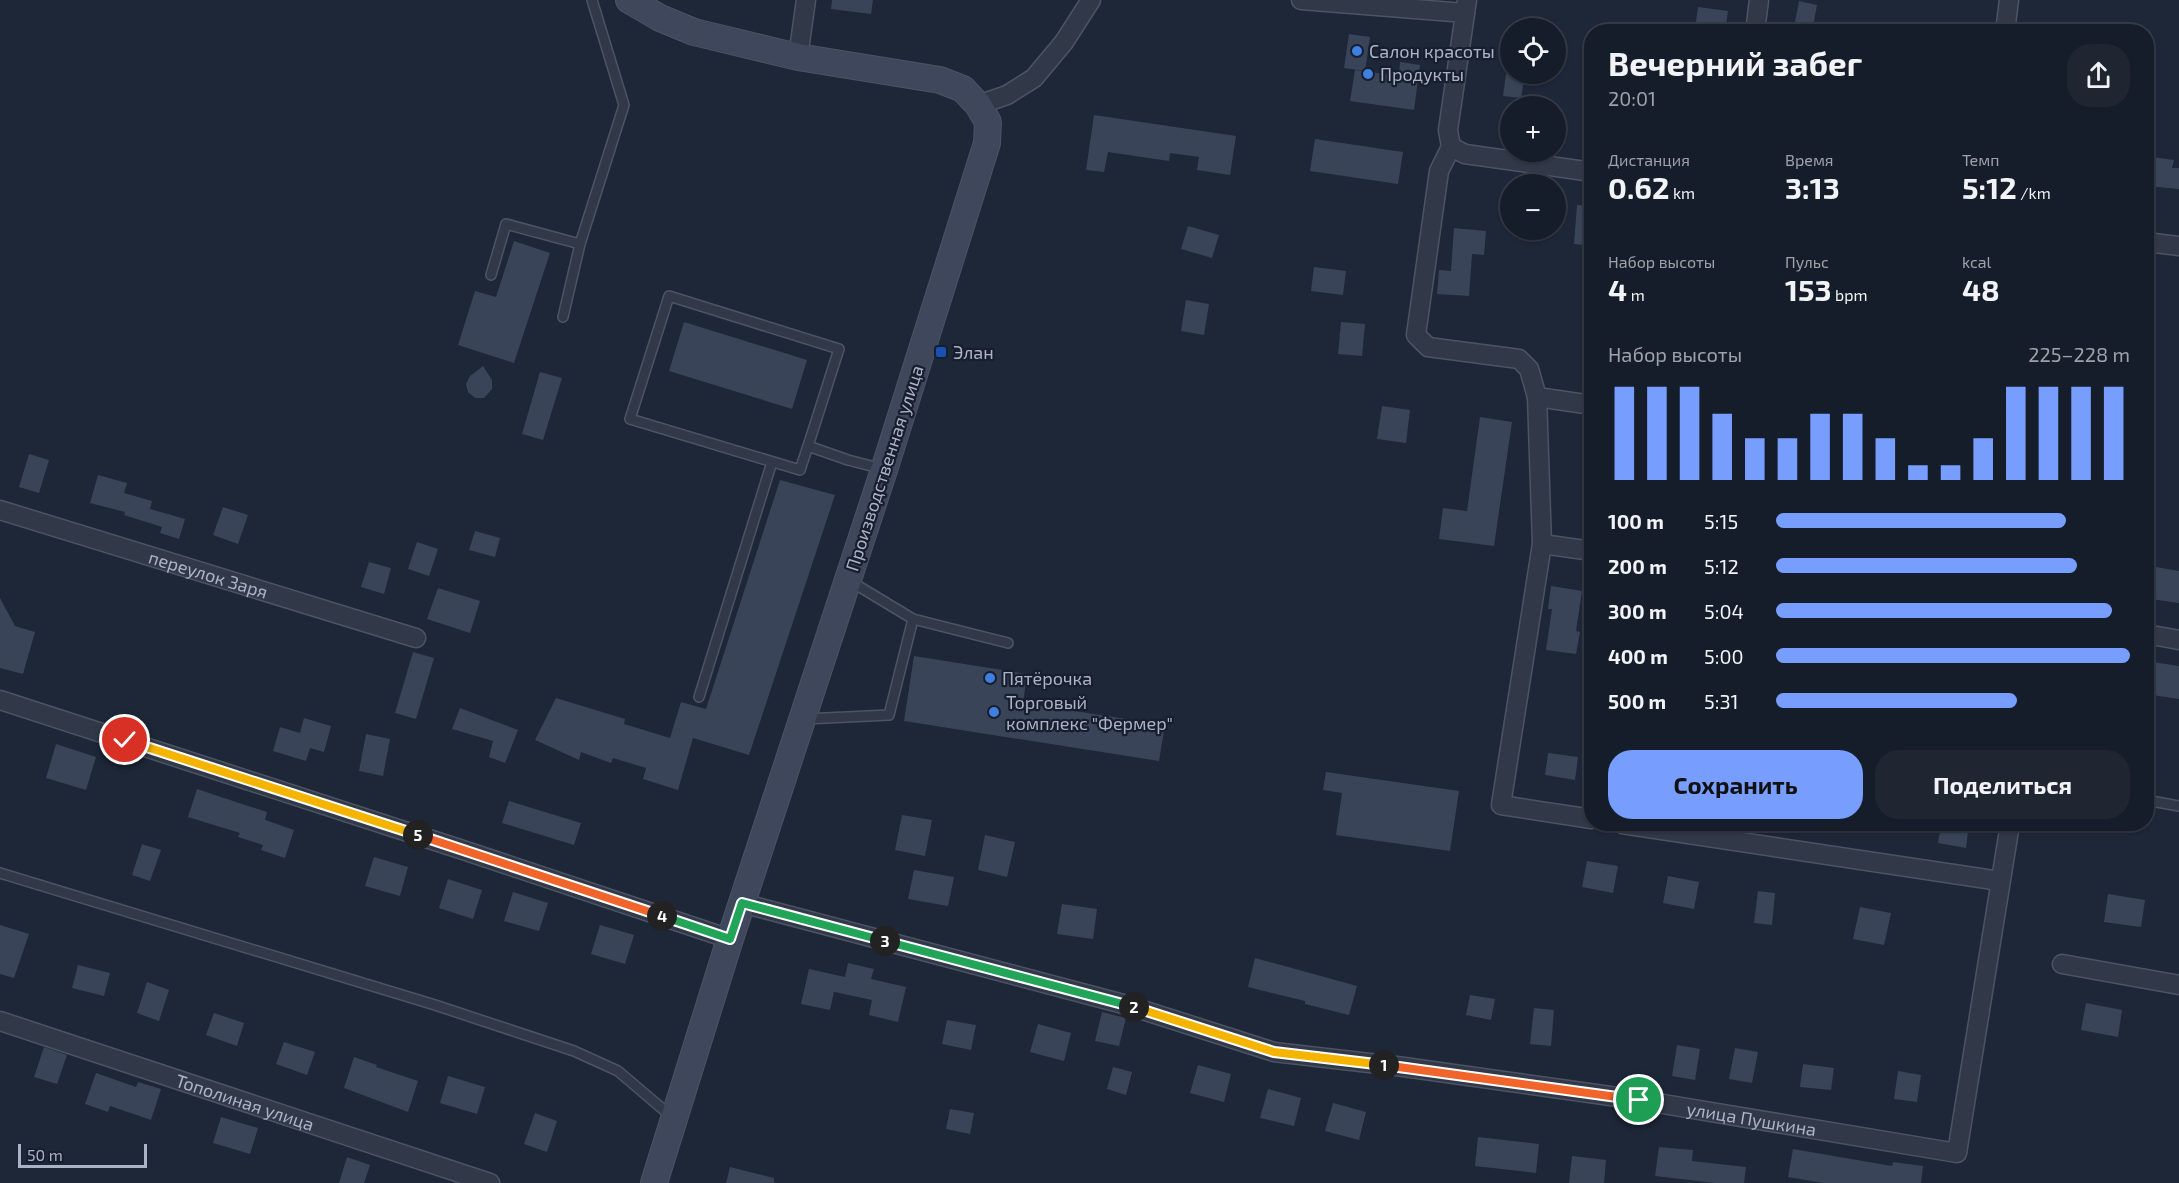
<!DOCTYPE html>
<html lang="ru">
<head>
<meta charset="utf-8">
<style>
  :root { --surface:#161d2a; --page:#1f2632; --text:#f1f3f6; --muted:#9ea2a8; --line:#353b47; --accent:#779eff }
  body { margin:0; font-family:"Exo 2",sans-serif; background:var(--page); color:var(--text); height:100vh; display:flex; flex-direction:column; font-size:22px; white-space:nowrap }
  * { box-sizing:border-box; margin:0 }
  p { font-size:20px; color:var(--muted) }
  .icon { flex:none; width:33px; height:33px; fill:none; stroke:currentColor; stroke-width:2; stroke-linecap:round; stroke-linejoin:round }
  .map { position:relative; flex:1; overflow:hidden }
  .side { position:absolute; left:1584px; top:24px; width:570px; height:807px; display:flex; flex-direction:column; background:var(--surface); border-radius:24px; box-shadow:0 2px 4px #0004,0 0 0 2px var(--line) }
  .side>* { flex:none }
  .controls { position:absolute; left:1500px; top:18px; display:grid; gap:12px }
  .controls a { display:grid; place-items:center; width:66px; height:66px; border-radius:50%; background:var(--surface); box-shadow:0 2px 4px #0004,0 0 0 2px var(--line); font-size:30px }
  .scale { position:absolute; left:18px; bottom:15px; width:129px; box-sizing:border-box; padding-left:6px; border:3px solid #abb3c6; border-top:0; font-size:16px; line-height:21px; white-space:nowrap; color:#abb3c6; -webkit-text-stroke:4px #171e2d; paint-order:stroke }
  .pin { position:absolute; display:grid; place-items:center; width:51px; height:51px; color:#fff; margin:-26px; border:3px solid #fff; border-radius:50%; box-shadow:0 2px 6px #0007 }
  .km { position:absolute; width:30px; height:30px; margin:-15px; border-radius:50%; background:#222; color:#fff; font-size:16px; line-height:30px; text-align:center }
  .round { display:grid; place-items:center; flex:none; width:63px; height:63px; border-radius:24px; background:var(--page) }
  .summary { display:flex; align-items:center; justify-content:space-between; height:102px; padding:0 24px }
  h1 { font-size:33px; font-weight:700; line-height:45px }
  .figures { display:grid; grid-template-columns:repeat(3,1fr); gap:9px; height:102px; padding:6px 24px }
  .figures div { display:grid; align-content:center }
  .figures b { font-size:30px; font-weight:700 }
  .figures small { font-size:16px; font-weight:400 }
  .figures p { font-size:16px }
  .chart { height:168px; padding:12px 24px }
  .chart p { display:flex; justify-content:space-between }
  .chart svg { width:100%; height:108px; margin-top:6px; stroke:var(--accent); stroke-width:6 }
  .action { display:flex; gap:12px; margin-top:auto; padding:12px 24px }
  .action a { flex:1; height:69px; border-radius:24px; background:var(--accent); color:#111; font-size:24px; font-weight:700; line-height:69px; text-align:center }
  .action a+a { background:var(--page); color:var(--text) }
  ul { padding:0 24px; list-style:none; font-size:20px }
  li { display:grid; grid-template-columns:96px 72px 1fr; align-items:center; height:45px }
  li i { height:15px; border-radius:8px; background:var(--accent) }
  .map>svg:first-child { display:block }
</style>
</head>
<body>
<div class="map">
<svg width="2179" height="1183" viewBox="0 0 2179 1183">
  <rect width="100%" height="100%" fill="#1e2738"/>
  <g fill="#394459">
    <path d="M832,0H873L871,14L831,9Z"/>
    <path d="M1799,1L1817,5L1812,32H1793Z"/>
    <path d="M1698,7L1728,11L1725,32L1695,29Z"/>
    <path d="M1349,34L1370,37L1365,71L1344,68Z"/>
    <path d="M1400,62L1420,65L1414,110L1350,101L1355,70L1399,76Z"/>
    <path d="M1506,74H1525L1521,98L1503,96Z"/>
    <path d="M1094,115L1236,136L1230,175L1197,170L1199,157L1170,153L1169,161L1108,152L1104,172L1086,170Z"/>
    <path d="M1315,139L1403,152L1398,184L1310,171Z"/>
    <path d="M2152,157L2174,160L2172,168H2179V189L2147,186Z"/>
    <path d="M1577,205L1592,206V246L1574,244Z"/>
    <path d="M1188,226L1219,235L1212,258L1181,249Z"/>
    <path d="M1454,228L1486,231L1484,255L1472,254L1469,296L1437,294L1439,270L1451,271Z"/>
    <path d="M514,241L550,253L514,363L458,345L475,291L496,297Z"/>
    <path d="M1314,267L1346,271L1343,295L1311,291Z"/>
    <path d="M1186,300L1209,304L1204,335L1181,331Z"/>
    <path d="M684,322L807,360L792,409L669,371Z"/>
    <path d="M1341,322L1365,324L1362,356L1338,354Z"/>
    <path d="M483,366L492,380V389L484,398H475L468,392L466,384L470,376Z"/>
    <path d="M540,372L562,378L543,440L522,434Z"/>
    <path d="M1382,406L1410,410L1406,443L1377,439Z"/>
    <path d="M1480,417L1512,422L1494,546L1439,539L1443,508L1467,511Z"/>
    <path d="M29,454L49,460L39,493L19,487Z"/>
    <path d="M98,475L127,483L124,493L152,501L150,509L185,519L179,539L160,533L162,527L124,515L125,512L90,503Z"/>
    <path d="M780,480L835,495L749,755L693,738L678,790L643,779L646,768L613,758L611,763L581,752L579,760L535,740L556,698L625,719L624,724L670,738L681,702L706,709Z"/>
    <path d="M223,507L248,515L238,544L213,535Z"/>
    <path d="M475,531L500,538L495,557L469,550Z"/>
    <path d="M417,542L438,549L429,576L408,569Z"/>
    <path d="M369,562L391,568L384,594L361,587Z"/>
    <path d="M2156,567L2179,571V603L2151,599Z"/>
    <path d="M1551,586L1582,591L1576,631L1580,632L1576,654L1546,650L1552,609H1548Z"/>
    <path d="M438,588L480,601L470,633L427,619Z"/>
    <path d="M0,598L15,626L35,632L23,674L0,668Z"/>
    <path d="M413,652L434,658L416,719L395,713Z"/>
    <path d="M914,656L1027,674L1023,703L1165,725L1159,761L904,721Z"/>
    <path d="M2146,661L2179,666V699L2146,694Z"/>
    <path d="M460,708L518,730L505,763L489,757L493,741L452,729Z"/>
    <path d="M304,718L331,726L324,752L310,748L306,761L273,751L280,727L300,733Z"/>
    <path d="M366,734L390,739L383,776L359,771Z"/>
    <path d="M56,744L96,757L86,790L46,778Z"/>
    <path d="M1548,753L1578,757L1575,780L1545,775Z"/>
    <path d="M1326,772L1459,791L1450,851L1336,835L1342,793L1323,790Z"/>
    <path d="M197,789L267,812L265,820L294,830L285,858L261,850L263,845L238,837L240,833L188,817Z"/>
    <path d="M509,801L581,823L574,845L502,823Z"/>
    <path d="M902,815L932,820L925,856L895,850Z"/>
    <path d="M1941,824H1969L1966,848L1938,843Z"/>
    <path d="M985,835L1015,842L1007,877L978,870Z"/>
    <path d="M142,844L161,850L150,881L132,875Z"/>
    <path d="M374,857L408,867L400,896L365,886Z"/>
    <path d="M1587,861L1618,866L1613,893L1582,887Z"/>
    <path d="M914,870L954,877L948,906L908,899Z"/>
    <path d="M1668,876L1699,882L1694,909L1663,903Z"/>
    <path d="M448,879L482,890L473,919L439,908Z"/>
    <path d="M1758,891L1775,893L1772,925L1754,923Z"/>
    <path d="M513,892L548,903L539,931L504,921Z"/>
    <path d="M2108,894L2145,900L2141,927L2104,922Z"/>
    <path d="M1062,904L1097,909L1093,939L1057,934Z"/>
    <path d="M1860,907L1891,913L1884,945L1853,939Z"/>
    <path d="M0,925L29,934L14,978L0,974Z"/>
    <path d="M600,925L634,935L625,964L591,954Z"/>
    <path d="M1255,958L1357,986L1349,1015L1305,1004V1001L1248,987Z"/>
    <path d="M848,963L874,969L871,979L906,987L898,1022L869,1015L872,1000L834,992L830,1010L801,1004L809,969L845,977Z"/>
    <path d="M78,965L110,973L104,996L72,988Z"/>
    <path d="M147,982L169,990L159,1021L137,1013Z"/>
    <path d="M1470,995L1495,999L1491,1020L1466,1015Z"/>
    <path d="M2086,1003L2122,1010L2118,1037L2081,1030Z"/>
    <path d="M1534,1008L1554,1010L1551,1046L1530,1044Z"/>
    <path d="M1102,1012L1126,1018L1119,1046L1095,1041Z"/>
    <path d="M214,1013L244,1023L237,1046L206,1035Z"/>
    <path d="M947,1020L976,1025L971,1050L942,1044Z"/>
    <path d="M1038,1024L1071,1033L1064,1061L1030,1052Z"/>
    <path d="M284,1042L315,1052L307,1075L276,1064Z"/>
    <path d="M1677,1045L1700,1049L1695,1080L1672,1076Z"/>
    <path d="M44,1047L67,1055L57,1084L34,1077Z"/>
    <path d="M1735,1048L1758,1052L1752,1083L1729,1079Z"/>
    <path d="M354,1057L377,1065L376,1067L418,1081L408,1112L344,1088Z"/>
    <path d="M1803,1064L1834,1068L1831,1090L1800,1087Z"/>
    <path d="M1198,1065L1231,1074L1224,1102L1190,1093Z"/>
    <path d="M1113,1067L1132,1072L1126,1095L1107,1089Z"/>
    <path d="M1898,1071L1921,1075L1917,1102L1894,1099Z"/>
    <path d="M96,1073L136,1087L138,1082L161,1089L151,1120L110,1106L108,1112L85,1104Z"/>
    <path d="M448,1076L485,1087L477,1114L440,1103Z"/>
    <path d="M1268,1089L1301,1098L1294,1126L1260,1118Z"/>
    <path d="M1333,1103L1366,1112L1359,1140L1325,1131Z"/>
    <path d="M950,1109L974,1113L970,1134L946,1129Z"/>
    <path d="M535,1113L557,1121L547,1152L524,1144Z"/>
    <path d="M221,1117L258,1128L250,1154L213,1143Z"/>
    <path d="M1478,1137L1539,1144L1536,1173L1475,1166Z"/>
    <path d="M1659,1147L1693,1150L1692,1161L1746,1167L1744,1183H1715L1655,1176Z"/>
    <path d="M1793,1149L1892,1166L1893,1162L1923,1166L1921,1183H1823L1788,1177Z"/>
    <path d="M1572,1156L1606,1160L1604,1183H1569Z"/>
    <path d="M347,1157L370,1165L364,1183H339Z"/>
    <path d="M730,1167L774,1178V1183H726Z"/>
  </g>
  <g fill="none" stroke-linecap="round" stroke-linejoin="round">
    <g stroke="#4c5364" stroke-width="12">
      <g id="lane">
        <path d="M491,275L506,224L580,244"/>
        <path d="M563,317L580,244L624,105L592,0"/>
        <path d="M808,446L839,349L669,296L630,419L800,470L808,446L848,460L883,469"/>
        <path d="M850,581L913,619L1008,643"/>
        <path d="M699,697L772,462"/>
        <path d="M805,719L889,715L913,619"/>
        <path d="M2146,800L2179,806"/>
        <path d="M0,873L435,1005L574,1051L618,1071L672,1117"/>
      </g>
    </g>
    <g stroke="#4c5364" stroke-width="21">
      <g id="street">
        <path d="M1301,0L1465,13"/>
        <path d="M1755,32L1759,0"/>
        <path d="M2005,32L2009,0"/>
        <path d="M798,57L806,0"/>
        <path d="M978,105L1007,95L1034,78L1064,42L1091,0"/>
        <path d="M1451,147L1439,171L1416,335L1428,347L1519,359L1529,369L1537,397L1542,544L1501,805L1592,819"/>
        <path d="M1451,147L1448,130L1467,0"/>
        <path d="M1451,147L1465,154L1592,172"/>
        <path d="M2146,242L2179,246"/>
        <path d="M1537,397L1592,405"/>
        <path id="s1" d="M0,510L416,638"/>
        <path d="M1542,544L1592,551"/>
        <path d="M2146,634L2179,640"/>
        <path d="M0,700L463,850L730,939"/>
        <path d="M1622,824L2000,881"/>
        <path id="s2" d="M742,903L1127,1005L1274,1052L1404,1067L1639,1100L1957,1153L2010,824"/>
        <path d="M2062,964L2179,985"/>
        <path id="s3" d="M0,1021L490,1183"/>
      </g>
    </g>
    <g stroke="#4c5364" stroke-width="28">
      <path id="secondary" d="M629,0L660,18L694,32L798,57L940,80L963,89L978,105L988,122L987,143L884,470L730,939L654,1183"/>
    </g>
    <use href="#lane" stroke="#313949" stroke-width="9"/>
    <use href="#street" stroke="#313949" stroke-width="18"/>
    <use href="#secondary" stroke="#3f475c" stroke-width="26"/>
  </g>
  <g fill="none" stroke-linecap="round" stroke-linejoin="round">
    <g stroke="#fff" stroke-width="12">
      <path id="split-1" d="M1384,1065L1639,1100"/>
    </g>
    <g stroke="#fff" stroke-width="12">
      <path id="split-2" d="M1134,1007L1274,1052L1384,1065"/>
    </g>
    <g stroke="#fff" stroke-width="12">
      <path id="split-3" d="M885,941L1134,1007"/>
    </g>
    <g stroke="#fff" stroke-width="12">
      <path id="split-4" d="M662,916L730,939L742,903L885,941"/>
    </g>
    <g stroke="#fff" stroke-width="12">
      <path id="split-5" d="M418,835L662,916"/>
    </g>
    <g stroke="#fff" stroke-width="12">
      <path id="split-6" d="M125,740L418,835"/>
    </g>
    <use href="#split-1" stroke="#f0652b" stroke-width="8"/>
    <use href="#split-2" stroke="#f5b400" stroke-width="8"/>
    <use href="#split-3" stroke="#22a559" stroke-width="8"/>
    <use href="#split-4" stroke="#22a559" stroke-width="8"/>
    <use href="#split-5" stroke="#f0652b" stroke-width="8"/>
    <use href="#split-6" stroke="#f5b400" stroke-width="8"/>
  </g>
  <g fill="#3f7fe0" stroke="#171e2d" stroke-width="2">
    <circle cx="1357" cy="51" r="6"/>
    <circle cx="1368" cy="74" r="6"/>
    <circle cx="990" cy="678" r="6"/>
    <circle cx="994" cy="712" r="6"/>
  </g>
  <rect fill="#1a4fb4" stroke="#171e2d" stroke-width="2" x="935" y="346" width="12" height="12" rx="3"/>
  <g text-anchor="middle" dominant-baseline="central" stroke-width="4.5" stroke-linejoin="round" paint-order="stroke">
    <g font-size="18" fill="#abb3c6" stroke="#171e2d" text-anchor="start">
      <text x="1369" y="51">Салон красоты</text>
      <text x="1380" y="74">Продукты</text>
      <text x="953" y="352">Элан</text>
      <text x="1002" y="678">Пятёрочка</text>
      <text x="1006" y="702">Торговый<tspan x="1006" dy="21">комплекс "Фермер"</tspan></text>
    </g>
    <g font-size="18" fill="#abb3c6" stroke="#171e2d">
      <text transform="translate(884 468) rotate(-72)">Производственная улица</text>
      <text stroke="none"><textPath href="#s1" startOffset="218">переулок Заря</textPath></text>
      <text stroke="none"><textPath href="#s3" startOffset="258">Тополиная улица</textPath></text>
      <text stroke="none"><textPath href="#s2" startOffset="1035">улица Пушкина</textPath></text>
    </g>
  </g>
</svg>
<div class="controls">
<a><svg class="icon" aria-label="locate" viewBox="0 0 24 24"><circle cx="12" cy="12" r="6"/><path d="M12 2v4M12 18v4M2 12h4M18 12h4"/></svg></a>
<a>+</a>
<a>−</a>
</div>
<div class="scale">50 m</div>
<div class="pin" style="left:1639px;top:1100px;background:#1e9e55"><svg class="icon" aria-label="arrive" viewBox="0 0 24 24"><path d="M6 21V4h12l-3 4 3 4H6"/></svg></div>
<div class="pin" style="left:125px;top:740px;background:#d93025"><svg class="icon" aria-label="check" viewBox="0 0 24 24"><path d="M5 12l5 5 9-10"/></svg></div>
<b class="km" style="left:1384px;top:1065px">1</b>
<b class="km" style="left:1134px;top:1007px">2</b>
<b class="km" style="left:885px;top:941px">3</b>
<b class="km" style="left:662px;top:916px">4</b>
<b class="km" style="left:418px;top:835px">5</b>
<section class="side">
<div class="summary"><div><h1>Вечерний забег</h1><p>20:01</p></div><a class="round"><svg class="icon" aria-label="share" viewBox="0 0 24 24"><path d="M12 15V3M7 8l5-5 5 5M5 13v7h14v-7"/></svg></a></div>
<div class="figures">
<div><p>Дистанция</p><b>0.62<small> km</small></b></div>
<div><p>Время</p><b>3:13</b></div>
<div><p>Темп</p><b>5:12<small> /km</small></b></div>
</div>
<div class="figures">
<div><p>Набор высоты</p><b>4<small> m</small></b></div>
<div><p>Пульс</p><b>153<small> bpm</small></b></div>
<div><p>kcal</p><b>48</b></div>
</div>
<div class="chart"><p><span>Набор высоты</span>225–228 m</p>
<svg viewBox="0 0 160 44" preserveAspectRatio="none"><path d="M5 44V6M15 44V6M25 44V6M35 44V17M45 44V27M55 44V27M65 44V17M75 44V17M85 44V27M95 44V38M105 44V38M115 44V27M125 44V6M135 44V6M145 44V6M155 44V6"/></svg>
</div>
<ul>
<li><b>100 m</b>5:15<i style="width:82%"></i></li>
<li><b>200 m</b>5:12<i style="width:85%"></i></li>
<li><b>300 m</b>5:04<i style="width:95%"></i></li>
<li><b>400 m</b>5:00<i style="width:100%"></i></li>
<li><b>500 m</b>5:31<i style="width:68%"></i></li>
</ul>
<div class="action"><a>Сохранить</a><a>Поделиться</a></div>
</section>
</div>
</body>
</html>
